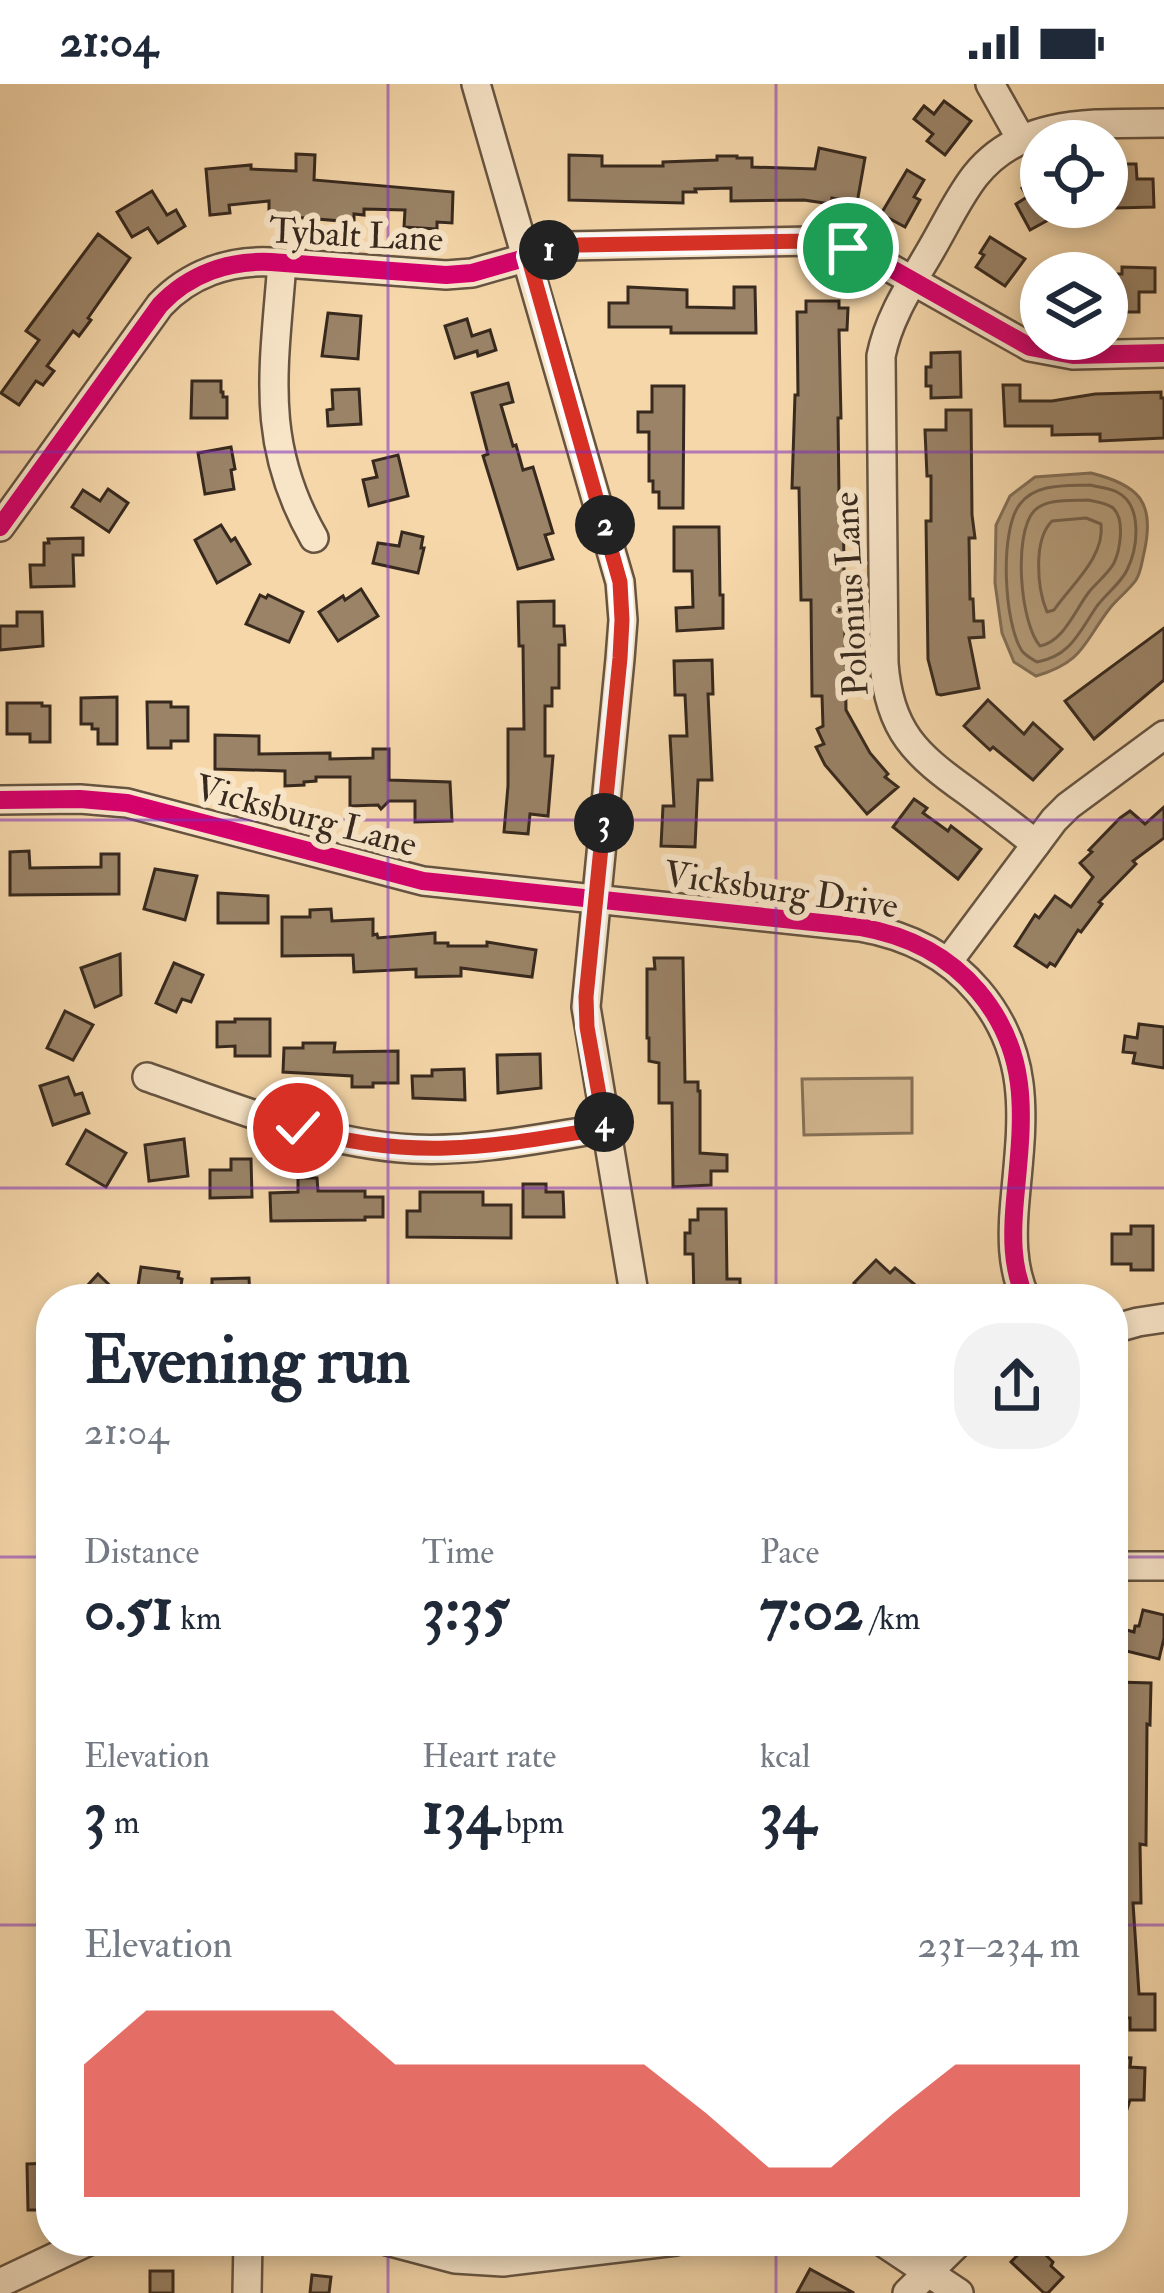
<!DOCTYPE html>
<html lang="en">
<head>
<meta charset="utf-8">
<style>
  :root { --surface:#fff; --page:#f2f2f3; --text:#1f2937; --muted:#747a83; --accent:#d93025 }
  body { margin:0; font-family:"IM FELL Double Pica",serif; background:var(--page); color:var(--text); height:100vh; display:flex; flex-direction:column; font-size:45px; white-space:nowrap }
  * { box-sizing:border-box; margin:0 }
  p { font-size:39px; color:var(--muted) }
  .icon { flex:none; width:66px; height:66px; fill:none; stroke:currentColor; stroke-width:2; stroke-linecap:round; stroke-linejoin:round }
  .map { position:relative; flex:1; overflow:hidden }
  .side { position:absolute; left:36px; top:1200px; width:1092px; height:972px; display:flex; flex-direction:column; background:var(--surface); border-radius:48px; box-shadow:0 6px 18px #0003 }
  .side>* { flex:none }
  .buttons { position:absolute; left:1020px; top:36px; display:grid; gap:24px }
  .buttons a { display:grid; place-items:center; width:108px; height:108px; border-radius:50%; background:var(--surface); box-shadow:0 6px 18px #0003; font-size:60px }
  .pin { position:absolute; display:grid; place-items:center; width:102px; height:102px; color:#fff; margin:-51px; border:6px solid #fff; border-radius:50%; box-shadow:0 3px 12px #0007 }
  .km { position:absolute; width:60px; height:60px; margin:-30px; border-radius:50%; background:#222; color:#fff; font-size:33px; line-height:60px; text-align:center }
  .round { display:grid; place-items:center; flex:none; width:126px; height:126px; border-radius:48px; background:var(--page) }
  .headline { display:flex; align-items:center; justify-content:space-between; height:204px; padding:0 48px }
  h1 { font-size:66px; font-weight:700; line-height:90px }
  .stats { display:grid; grid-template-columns:repeat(3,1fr); gap:18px; height:204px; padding:12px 48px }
  .stats div { display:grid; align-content:center }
  .stats b { font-size:60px; font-weight:700 }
  .stats small { font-size:33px; font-weight:400 }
  .stats p { font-size:33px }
  .chart { height:336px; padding:24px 48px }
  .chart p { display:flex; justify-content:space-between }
  .chart svg { width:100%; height:216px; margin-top:12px; fill:var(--accent); opacity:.7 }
  .status { display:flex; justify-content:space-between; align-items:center; height:84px; padding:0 60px; background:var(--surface); direction:ltr }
  .status svg { height:33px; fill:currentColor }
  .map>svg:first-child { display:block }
</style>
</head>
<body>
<div class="status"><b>21:04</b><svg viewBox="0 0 49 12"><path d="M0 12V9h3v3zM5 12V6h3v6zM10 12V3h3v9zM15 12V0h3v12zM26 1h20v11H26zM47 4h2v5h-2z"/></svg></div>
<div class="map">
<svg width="1164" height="2209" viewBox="0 0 1164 2209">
  <rect width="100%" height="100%" fill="#f5d7aa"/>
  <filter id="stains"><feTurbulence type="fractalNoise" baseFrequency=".00167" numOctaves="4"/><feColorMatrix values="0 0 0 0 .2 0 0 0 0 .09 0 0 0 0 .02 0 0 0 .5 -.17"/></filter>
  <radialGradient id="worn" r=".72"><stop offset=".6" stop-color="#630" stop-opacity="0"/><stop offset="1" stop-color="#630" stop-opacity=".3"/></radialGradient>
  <path fill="#d5b992" stroke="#867158" stroke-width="3" d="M912,994V1049L804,1051L802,995Z"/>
  <path fill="#b49c7a" stroke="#826e55" stroke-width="3" d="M1091,389C1138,401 1156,417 1144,469C1142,477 1141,488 1136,496C1129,506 1118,514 1110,524C1083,559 1084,578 1036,592L1014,578L1002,549L995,499L996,441L1010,412L1035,393Z"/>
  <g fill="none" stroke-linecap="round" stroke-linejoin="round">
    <g stroke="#76624c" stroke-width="3">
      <path d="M1090,401C1098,403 1110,404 1117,408C1143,421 1138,464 1127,486C1121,499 1106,510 1097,522C1079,548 1071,572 1037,578C1032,575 1026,572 1022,567C1004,540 999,446 1020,420C1036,399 1066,402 1090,401Z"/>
      <path d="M1088,416C1096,418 1109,419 1114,425C1125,437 1120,466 1114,479C1108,490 1096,499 1089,508C1075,526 1064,557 1040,562C1020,539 1013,450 1034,427C1047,414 1071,417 1088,416Z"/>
      <path d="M1086,434L1101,440C1105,473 1072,500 1054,526L1047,528C1037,504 1033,456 1052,437Z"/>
    </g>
  </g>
  <g fill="#9a8367" stroke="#37291e" stroke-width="3">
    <path d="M944,17L971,37L945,71L927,57L933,50L914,35L924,22L934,30Z"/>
    <path d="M819,64L865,74L857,119L832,114L831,120L804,116L731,117V104L695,105L696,108H683V119L569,116V71L602,72V82H663V78L717,76V72H737V74H752V83L815,85Z"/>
    <path d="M296,70L315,71L314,96L453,108L452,139L437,138V145L404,143L405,126L364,125V131L354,130V138L269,131V117L229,121L230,129L210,131L206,85L251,81V85L296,87Z"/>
    <path d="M1115,80H1136L1137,95H1153L1154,123L1116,124Z"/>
    <path d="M907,86L924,96L914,113L920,116L905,143L881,130Z"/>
    <path d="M1041,94V123H1072L1030,146L1016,120L1027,113L1022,104Z"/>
    <path d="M152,107L167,131L176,126L185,142L158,159L148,144L132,153L117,128Z"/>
    <path d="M98,150L130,174L88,234L91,236L79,252L73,247L47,282L54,287L43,301L36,297L19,321L1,309L39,256L26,247Z"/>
    <path d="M990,153L1025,175L1005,202L976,183L984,171L980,169Z"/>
    <path d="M1122,183L1155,184V208H1139V228H1118V219H1107V190H1122Z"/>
    <path d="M628,203L687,206V223L734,224V203H755L756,249H671V243H609V219H628Z"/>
    <path d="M806,217H839V224H848L847,246H839L841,334H838L839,411H843L846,626L870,669L888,690L885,693L898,703L867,730L825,681L816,663L824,660L817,645L823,642L822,612H812L811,516H801L799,404H792L795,311H798L797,228H806Z"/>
    <path d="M328,229L361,232L358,275L322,272Z"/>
    <path d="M467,235L472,252L490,246L496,266L478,272L477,267L455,274L445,242Z"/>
    <path d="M960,268L961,313L931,314V302H926V283H931V269Z"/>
    <path d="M192,297H221V308H223V313H227V334H191Z"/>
    <path d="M508,299L513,318L501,321L513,362L516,361L523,386L533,383L553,449L545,451L553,475L518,485L483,372L488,370L472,309Z"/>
    <path d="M1003,301H1020V317H1052L1095,310L1161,308V314H1164V354L1100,357V350L1052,351V342H1005Z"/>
    <path d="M652,302H684L683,424H659V408H653V397H649V348H638V328H652Z"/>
    <path d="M359,305L361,340L328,342L327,326L333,325L332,306Z"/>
    <path d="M946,326H971L972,431L975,454H969L970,515H973L974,537H983L984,553L969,554L979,604L941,611L937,610L928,575L926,437H931V392H927L925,346H946Z"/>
    <path d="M231,363L235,385L231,386L234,405L205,410L198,369Z"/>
    <path d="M398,371L408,412L369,422L363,396L377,393L373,377Z"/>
    <path d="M108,405L128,419L109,448L72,423L83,406L100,417Z"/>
    <path d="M221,441L231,457L235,454L250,480L217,499L195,456Z"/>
    <path d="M674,443H719L720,511H723V544L677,547L676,524L693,523L692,487H674Z"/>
    <path d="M402,448L423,453L421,464H424L418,489L373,479L378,459L399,462Z"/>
    <path d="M83,454V471H73L74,502L31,503L30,481H44V459H49L48,455Z"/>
    <path d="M361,505L378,532L338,557L319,528L343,512L345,516Z"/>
    <path d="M260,511L266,514L268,511L303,528L289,558L246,540Z"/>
    <path d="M554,517V542H564L565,561H559V604H552V622H545V672H553L548,732L530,730L528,750L504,748L508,702V645H524L523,562H519L518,518Z"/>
    <path d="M17,528H42L43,562L0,566V542H17Z"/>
    <path d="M1164,544V596L1094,655L1065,617Z"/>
    <path d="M712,576L713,610H708L712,696H698L695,763L661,762L663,722H674L670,652H687L685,611H675L674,577Z"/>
    <path d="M117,613V660H98V645H92V640H81V614Z"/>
    <path d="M988,616L1024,650L1033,639L1062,665L1033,696L993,663L990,666L964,642Z"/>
    <path d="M147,618H171V623H188V657H171V664H148Z"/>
    <path d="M7,619H42V622H50V658H30V650H7Z"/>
    <path d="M215,651L259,652V670L330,669V675L373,674V665H389V696L450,698L452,737L415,738V717H389L381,725L378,721L350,722V693H316V697L304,698V701L285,702V687L215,685Z"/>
    <path d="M914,715L927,724L923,729L948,747L951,742L981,765L958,795L893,743Z"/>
    <path d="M1164,723V754L1133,777L1136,780L1099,818L1102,820L1081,848L1078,846L1055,882L1050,879L1047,883L1015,862L1035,831L1039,834L1055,812L1071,823L1093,793L1080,779L1092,768L1089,766L1120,734L1130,727L1145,740Z"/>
    <path d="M29,767L30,784L101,783V770H119V810L10,811V768Z"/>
    <path d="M155,785L197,792L185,836L144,825Z"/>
    <path d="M218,809L268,812V839H218Z"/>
    <path d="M331,825L332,837L373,835V851L377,850L378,854L435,849V859H448V862H487V858L536,866L532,893L461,884V892L416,893V885L354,888L353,871L282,872V833H310V826Z"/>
    <path d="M120,870L121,911L95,923L81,884Z"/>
    <path d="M654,874H683L685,998H698V1007H700V1069L727,1071V1087H711V1101L673,1103L672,1019H659V979L649,977V954H647V885H655Z"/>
    <path d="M174,879L203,891L191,918L182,915L176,928L156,919Z"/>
    <path d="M65,927L93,941L73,976L47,964Z"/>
    <path d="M235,935H270V972H235V962L217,963V938H235Z"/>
    <path d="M1139,940L1164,943V984L1133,979L1135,969L1123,968L1125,952L1137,954Z"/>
    <path d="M303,959H335L334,968L398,967V999H373V1003H352V992L283,988L284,964H303Z"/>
    <path d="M540,970L541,1004L498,1009L497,971Z"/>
    <path d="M464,985L465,1016L413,1014L412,992H432V986Z"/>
    <path d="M68,993L75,1011L82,1009L89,1029L53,1041L40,1002Z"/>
    <path d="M86,1046L126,1069L106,1103L67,1080Z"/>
    <path d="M184,1055L188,1092L149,1097L145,1061Z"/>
    <path d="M231,1075H251L252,1113L210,1114V1086H231Z"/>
    <path d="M298,1094H317L318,1107H365V1113H383V1133H365V1136L271,1137L270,1109L298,1108Z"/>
    <path d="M523,1100H546V1108H563L564,1133H523Z"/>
    <path d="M420,1108H483V1121H511V1154L407,1153V1127H420Z"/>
    <path d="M698,1125H726L727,1195H740V1215L694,1214L693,1170H685V1149H690V1136H698Z"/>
    <path d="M1131,1142H1153V1186H1131V1180H1112V1150H1131Z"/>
    <path d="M876,1176L890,1189L895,1184L932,1215H871L854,1199Z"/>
    <path d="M141,1183L179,1188L178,1194L182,1195L179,1215H136Z"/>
    <path d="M98,1190L124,1215H75Z"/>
    <path d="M249,1194L250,1215H212V1195Z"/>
    <path d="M1143,1526L1164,1531V1554L1159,1575L1122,1566L1127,1546L1134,1548L1135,1542H1139Z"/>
    <path d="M1116,1598L1151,1599L1150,1641L1147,1640L1146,1761L1140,1760L1141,1819H1133L1139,1910H1155V1946H1130V1934H1124V1930H1113V1734H1116L1113,1682H1115V1676L1119,1675V1640H1115Z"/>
    <path d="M1113,1973L1131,1974L1130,1983L1145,1984L1144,2016H1130L1116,2059H1113Z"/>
    <path d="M51,2079V2112H48V2126H28L27,2080Z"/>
    <path d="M1031,2157L1053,2178L1051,2182L1063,2193L1048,2209H1044L1011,2178Z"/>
    <path d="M810,2185L854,2209H797Z"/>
    <rect x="150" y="2187" width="23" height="22"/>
    <path d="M312,2191L331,2193L329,2209H310Z"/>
  </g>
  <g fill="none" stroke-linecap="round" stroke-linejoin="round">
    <g stroke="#665441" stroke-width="32">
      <g id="minor">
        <path d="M476,0L620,498L623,536L620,575L586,923L635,1215"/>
        <path d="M990,0L1021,55"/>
        <path d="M282,179C274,285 259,358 314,454"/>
        <path d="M0,443L160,221C189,190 229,176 271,178L446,191L472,189L567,162L812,157L848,164L869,172L1030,263L1073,271L1164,269"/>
        <path d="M0,716L80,715L127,719L423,797L860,843C906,851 947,870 978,907C1033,972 1022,1038 1015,1116C1012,1149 1011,1184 1026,1215"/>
        <path d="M1036,760C1014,743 991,725 968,708C916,671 889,647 884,579L881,272C889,232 912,199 932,164C946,140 958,114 975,92C1022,33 1096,40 1164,39"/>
        <path d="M948,878L1054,736L1068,722L1164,651"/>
        <path d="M147,993C234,1023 321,1060 413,1065C478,1068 541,1054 605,1044"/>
        <path d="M1113,1245L1138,1238L1164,1234"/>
        <path d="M1113,1482H1164"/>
        <path d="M387,2157L455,2175L503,2178L676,2157"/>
        <path d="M881,2157L959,2209"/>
        <path d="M0,2199L89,2157"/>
        <path d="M247,2209L248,2157"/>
        <path d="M907,2209L960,2157"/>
      </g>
    </g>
    <use href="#minor" stroke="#f8e5c8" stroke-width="27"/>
    <g stroke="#f8e5c8" stroke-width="26">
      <g id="cycleway">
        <path d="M0,443L160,221C189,190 229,176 271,178L446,191L472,189L567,162L812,157L848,164L869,172L1030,263L1073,271L1164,269"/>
        <path d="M0,716L80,715L127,719L423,797L860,843C906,851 947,870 978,907C1033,972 1022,1038 1015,1116C1012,1149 1011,1184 1026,1215"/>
      </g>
    </g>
    <use href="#cycleway" stroke="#d6006c" stroke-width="18"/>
  </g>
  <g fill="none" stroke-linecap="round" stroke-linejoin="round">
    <g stroke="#fff" stroke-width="24">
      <path id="route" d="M298,1044C412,1078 491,1063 605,1044L587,943L586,913L620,574L622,536L620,498L528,172L579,161L812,157L848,164"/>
    </g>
    <use href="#route" stroke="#d93025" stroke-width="15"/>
  </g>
  <path fill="none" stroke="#7b2cbf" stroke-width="3" stroke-opacity="0.55" d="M388,0V1215M776,0V1215M0,368H1164M0,736H1164M0,1104H1164M0,1473H51M1113,1473H1164M0,1841H51M1113,1841H1164M388,2157V2209M776,2157V2209"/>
  <g text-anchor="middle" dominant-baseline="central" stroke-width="12" stroke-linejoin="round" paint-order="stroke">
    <g font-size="36" fill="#37291e" stroke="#f8e5c8">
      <text transform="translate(356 151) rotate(3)">Tybalt Lane</text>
      <text transform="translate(851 510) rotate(-93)">Polonius Lane</text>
      <text transform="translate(306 732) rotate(15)">Vicksburg Lane</text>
      <text transform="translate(781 806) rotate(8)">Vicksburg Drive</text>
    </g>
  </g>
  <rect width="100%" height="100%" filter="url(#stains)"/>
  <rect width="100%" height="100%" fill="url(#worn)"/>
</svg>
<div class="buttons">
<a><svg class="icon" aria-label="locate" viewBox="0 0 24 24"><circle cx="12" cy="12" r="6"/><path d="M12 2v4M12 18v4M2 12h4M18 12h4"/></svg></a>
<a><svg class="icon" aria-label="layers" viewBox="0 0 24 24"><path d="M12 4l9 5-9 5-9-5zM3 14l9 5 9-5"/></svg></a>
</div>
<div class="pin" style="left:848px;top:164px;background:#1e9e55"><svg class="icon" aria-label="arrive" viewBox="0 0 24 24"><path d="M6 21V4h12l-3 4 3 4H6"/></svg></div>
<div class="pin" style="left:298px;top:1044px;background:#d93025"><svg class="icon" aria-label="check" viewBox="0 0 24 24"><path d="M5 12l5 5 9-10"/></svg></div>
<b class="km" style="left:549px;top:166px">1</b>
<b class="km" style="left:605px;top:441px">2</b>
<b class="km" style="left:604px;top:739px">3</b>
<b class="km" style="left:604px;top:1038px">4</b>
<section class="side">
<div class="headline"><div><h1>Evening run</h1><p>21:04</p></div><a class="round"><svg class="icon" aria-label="share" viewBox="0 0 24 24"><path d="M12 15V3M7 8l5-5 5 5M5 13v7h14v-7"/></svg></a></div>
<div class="stats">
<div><p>Distance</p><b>0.51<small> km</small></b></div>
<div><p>Time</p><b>3:35</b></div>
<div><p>Pace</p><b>7:02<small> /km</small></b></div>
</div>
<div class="stats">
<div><p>Elevation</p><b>3<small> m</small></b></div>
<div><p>Heart rate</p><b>134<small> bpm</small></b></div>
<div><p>kcal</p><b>34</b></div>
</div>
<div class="chart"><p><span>Elevation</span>231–234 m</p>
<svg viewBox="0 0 160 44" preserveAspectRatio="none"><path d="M0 44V17L10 6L20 6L30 6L40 6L50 17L60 17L70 17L80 17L90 17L100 27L110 38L120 38L130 27L140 17L150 17L160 17V44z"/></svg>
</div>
</section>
</div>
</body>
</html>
